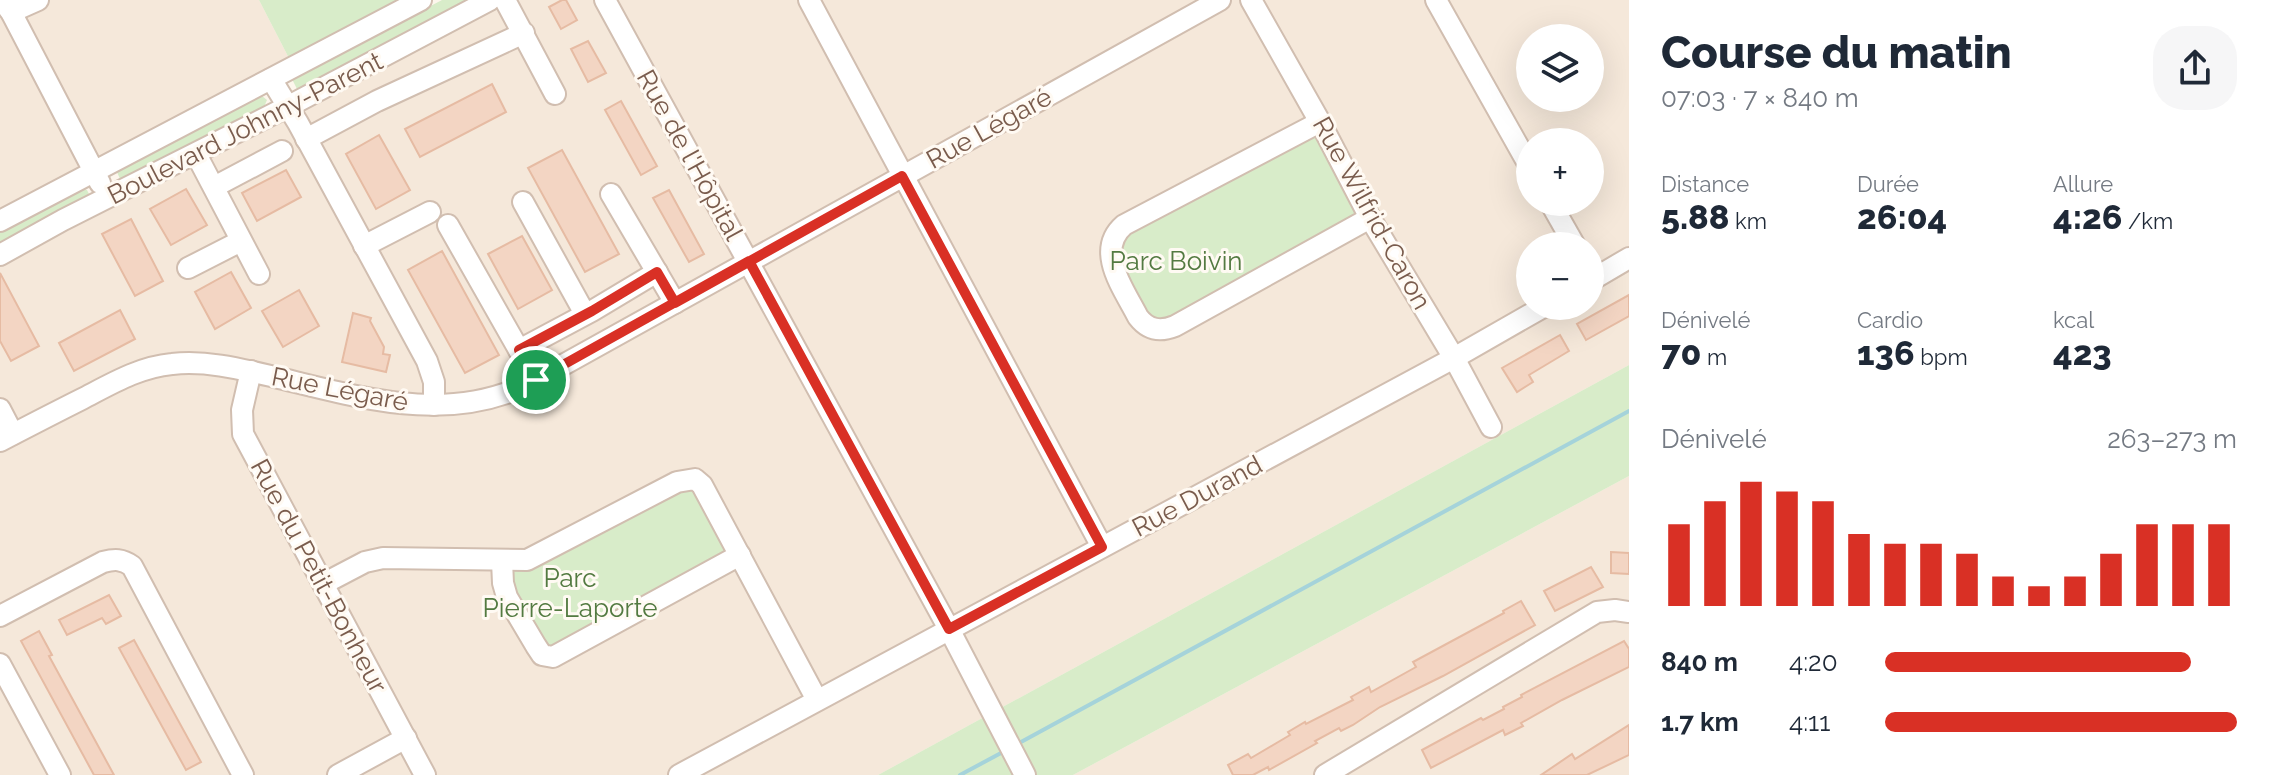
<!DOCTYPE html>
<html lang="fr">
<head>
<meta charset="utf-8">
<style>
  :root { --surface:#fff; --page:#f6f6f7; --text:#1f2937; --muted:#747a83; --accent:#d93025 }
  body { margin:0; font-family:Raleway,sans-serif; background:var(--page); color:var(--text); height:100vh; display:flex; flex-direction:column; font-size:30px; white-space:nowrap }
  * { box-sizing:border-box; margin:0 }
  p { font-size:26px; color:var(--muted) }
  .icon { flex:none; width:44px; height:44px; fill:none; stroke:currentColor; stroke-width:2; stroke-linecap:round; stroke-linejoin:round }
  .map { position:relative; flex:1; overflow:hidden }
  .details { display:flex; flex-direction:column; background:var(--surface); width:640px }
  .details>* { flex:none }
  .tools { position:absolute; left:1516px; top:24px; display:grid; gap:16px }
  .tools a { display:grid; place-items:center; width:88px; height:88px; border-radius:50%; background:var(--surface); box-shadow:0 8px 32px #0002; font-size:40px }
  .pin { position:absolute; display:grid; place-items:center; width:68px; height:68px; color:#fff; margin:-34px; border:4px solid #fff; border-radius:50%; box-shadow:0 2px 8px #0007 }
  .round { display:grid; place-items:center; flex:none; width:84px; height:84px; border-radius:32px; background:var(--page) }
  .headline { display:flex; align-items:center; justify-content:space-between; height:136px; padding:0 32px }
  h1 { font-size:44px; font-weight:800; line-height:60px }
  .metrics { display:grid; grid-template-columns:repeat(3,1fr); gap:12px; height:136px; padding:8px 32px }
  .metrics div { display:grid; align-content:center }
  .metrics b { font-size:34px; font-weight:800 }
  .metrics small { font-size:22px; font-weight:400 }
  .metrics p { font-size:22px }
  .chart { height:224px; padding:16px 32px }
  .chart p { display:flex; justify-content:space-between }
  .chart svg { width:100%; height:144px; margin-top:8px; stroke:var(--accent); stroke-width:6 }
  ul { padding:0 32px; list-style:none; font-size:26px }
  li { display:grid; grid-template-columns:128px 96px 1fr; align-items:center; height:60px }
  li i { height:20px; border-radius:10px; background:var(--accent) }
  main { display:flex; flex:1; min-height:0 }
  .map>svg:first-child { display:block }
</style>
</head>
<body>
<main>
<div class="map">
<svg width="1629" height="775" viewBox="0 0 1629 775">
  <rect width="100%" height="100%" fill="#fdf6ec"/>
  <g fill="#f5e8da" fill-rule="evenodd">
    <path d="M0,0H259L293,66L0,221Z"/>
    <path d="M490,0H1629V365L878,775H0V255ZM1530,38H1590V98H1530ZM1530,142H1590V202H1530ZM1530,246H1590V306H1530Z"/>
    <path d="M1629,476V775H1073Z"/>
  </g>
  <g fill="#d8ecc9">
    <path d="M259,0H421L293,66Z"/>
    <path d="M442,0H468L297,89L292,79Z"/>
    <path d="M262,96L267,100L264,107L121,181L116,170Z"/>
    <path d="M1320,122L1370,218L1152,328L1110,251L1111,242Z"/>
    <path d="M82,189L87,190L90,196L0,245V231Z"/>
    <path d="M1629,365V476L1073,775H878Z"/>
    <path d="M686,479L740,555L542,655L502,561Z"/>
  </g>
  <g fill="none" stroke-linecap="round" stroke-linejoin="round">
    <g stroke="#a5d3da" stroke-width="4">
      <path d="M1021,742L1629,411"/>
      <path d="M960,775L1001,753"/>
    </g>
  </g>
  <g fill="#f3d5c3" stroke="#e6bba3" stroke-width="2">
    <path d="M562,0H566L577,20L561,29L549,7Z"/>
    <path d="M588,41L606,73L588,82L571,49Z"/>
    <path d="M492,84L506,112L420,157L405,129Z"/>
    <path d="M621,101L657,166L641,175L605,110Z"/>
    <path d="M379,135L410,190L376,209L346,154Z"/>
    <path d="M562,150L619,254L585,272L528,168Z"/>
    <path d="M286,170L301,197L257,221L242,193Z"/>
    <path d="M186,189L207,225L171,245L150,209Z"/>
    <path d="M669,190L704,254L689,262L653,198Z"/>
    <path d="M131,219L163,281L135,296L102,234Z"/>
    <path d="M522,236L552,290L518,309L488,254Z"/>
    <path d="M442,251L499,355L465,373L408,270Z"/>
    <path d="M231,272L251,308L215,329L195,292Z"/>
    <path d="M0,273L39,346L11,361L0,341Z"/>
    <path d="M299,290L319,326L283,347L262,311Z"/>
    <path d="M1629,295V316L1586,340L1577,324Z"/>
    <path d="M120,310L135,339L74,371L59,343Z"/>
    <path d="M353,313L371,318L370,321L384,347L383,354L390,355L386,372L342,362Z"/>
    <path d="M1560,335L1569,351L1529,375L1533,382L1517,392L1502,368Z"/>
    <path d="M1611,552L1629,553V574L1611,573Z"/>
    <path d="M1591,567L1603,587L1555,611L1544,591Z"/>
    <path d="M109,595L121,616L106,624L102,618L67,635L59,620Z"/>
    <path d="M1521,601L1535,625L1443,676L1380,707L1353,725L1341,731L1339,728L1315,741L1317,743L1269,770L1268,767L1253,775H1233L1228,765L1248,754L1251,758L1290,735L1288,732L1305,722L1306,724L1353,700L1351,697L1369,687L1371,692L1416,667L1413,662L1504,613L1503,611Z"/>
    <path d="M39,631L52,655L49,656L114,775H94L21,641Z"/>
    <path d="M134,640L201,762L186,770L119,648Z"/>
    <path d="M1624,641L1629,649V667L1562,700L1521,723L1523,726L1505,735L1503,730L1431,768L1422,750L1481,718L1483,720L1504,709L1503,707L1522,697L1521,695Z"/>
    <path d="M1629,725V755L1587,775H1541L1572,754L1575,759Z"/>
  </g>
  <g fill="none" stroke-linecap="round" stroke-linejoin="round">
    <g stroke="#d1beb0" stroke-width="24">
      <g id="minor">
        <path d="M2,0L11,12L100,183"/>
        <path d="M505,0L555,94"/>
        <path d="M605,0L949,629L1025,775"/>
        <path d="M809,0L1102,547"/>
        <path d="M1251,0L1320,122L1370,218L1454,358L1491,427"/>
        <path d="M1436,0L1530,167"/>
        <path d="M11,12L38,0"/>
        <path d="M271,79L298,123L427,361L434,382V405"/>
        <path d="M1320,122L1124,225C1094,251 1124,289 1138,317C1148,330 1160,332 1175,326L1370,218"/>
        <path d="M306,139L377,101L524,33"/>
        <path d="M196,154L259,274"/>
        <path d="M214,187L282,151"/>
        <path d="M611,194L675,303"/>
        <path d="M523,202L585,314"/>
        <path d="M1550,202L1575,246"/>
        <path d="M0,221L421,0"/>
        <path d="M448,225L536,380"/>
        <path d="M364,246L430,212"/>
        <path d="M0,255L63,220L287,107L490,0"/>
        <path d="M188,268L241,241"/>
        <path d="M1590,281L1629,258"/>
        <path d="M519,350L592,311L657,272"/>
        <path d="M251,371L242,410L243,434L425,775"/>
        <path d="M0,409L13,434"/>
        <path d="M0,441C27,427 54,413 82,399C111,384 139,367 172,364C206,360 241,369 275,377C362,398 452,426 536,380L1220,0"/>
        <path d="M502,561L503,583L507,597L536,646L542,655L553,657L740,555"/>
        <path d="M323,584L365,562L383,558L527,560L677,482L695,479L702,485L817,700"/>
        <path d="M0,616L103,562C115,559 122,559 132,566L243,775"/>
        <path d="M0,664L60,775"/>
        <path d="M338,775L406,738"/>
        <path d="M679,775L1454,358L1545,306"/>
        <path d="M1325,775L1597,612L1615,610L1629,612"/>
      </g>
    </g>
    <use href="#minor" stroke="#fff" stroke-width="20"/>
  </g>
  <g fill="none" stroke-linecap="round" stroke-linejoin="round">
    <g stroke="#fff" stroke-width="16">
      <path id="route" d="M536,380L749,261L949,629L1102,547L902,176L675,303L657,272L592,311L519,350L536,380"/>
    </g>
    <use href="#route" stroke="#d93025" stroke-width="10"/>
  </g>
  <g text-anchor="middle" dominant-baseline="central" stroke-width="6" stroke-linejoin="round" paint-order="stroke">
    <g font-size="26" fill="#7a5c4d" stroke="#fffaf3">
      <text transform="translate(245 128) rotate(-27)">Boulevard Johnny-Parent</text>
      <text transform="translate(989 128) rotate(-29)">Rue Légaré</text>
      <text transform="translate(690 155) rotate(61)">Rue de l'Hôpital</text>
      <text transform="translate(1372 213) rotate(61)">Rue Wilfrid-Caron</text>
      <text transform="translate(340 389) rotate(11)">Rue Légaré</text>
      <text transform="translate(1197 496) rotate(-28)">Rue Durand</text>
      <text transform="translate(319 576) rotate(62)">Rue du Petit-Bonheur</text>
    </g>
    <g font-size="26" fill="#537a41" stroke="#fffaf3">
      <text x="1176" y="261">Parc Boivin</text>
      <text x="570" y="578">Parc<tspan x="570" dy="30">Pierre-Laporte</tspan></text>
    </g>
  </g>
</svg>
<div class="tools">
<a><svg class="icon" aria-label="layers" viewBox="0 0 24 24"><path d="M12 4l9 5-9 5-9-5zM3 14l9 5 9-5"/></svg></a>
<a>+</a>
<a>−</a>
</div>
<div class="pin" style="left:536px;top:380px;background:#1e9e55"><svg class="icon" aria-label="arrive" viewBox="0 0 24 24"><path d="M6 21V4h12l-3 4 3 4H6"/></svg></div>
</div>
<section class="details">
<div class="headline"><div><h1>Course du matin</h1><p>07:03 · 7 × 840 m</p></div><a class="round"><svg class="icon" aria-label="share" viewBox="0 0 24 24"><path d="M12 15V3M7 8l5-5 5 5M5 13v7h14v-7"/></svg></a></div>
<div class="metrics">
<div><p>Distance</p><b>5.88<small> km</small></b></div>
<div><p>Durée</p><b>26:04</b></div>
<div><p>Allure</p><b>4:26<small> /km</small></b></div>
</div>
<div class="metrics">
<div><p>Dénivelé</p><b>70<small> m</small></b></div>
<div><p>Cardio</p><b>136<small> bpm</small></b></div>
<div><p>kcal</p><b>423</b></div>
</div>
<div class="chart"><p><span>Dénivelé</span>263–273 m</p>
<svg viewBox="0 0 160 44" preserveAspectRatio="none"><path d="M5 44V19M15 44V12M25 44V6M35 44V9M45 44V12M55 44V22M65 44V25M75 44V25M85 44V28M95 44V35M105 44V38M115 44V35M125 44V28M135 44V19M145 44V19M155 44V19"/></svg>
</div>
<ul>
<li><b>840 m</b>4:20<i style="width:87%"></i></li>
<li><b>1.7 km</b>4:11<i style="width:100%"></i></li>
</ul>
</section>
</main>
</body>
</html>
